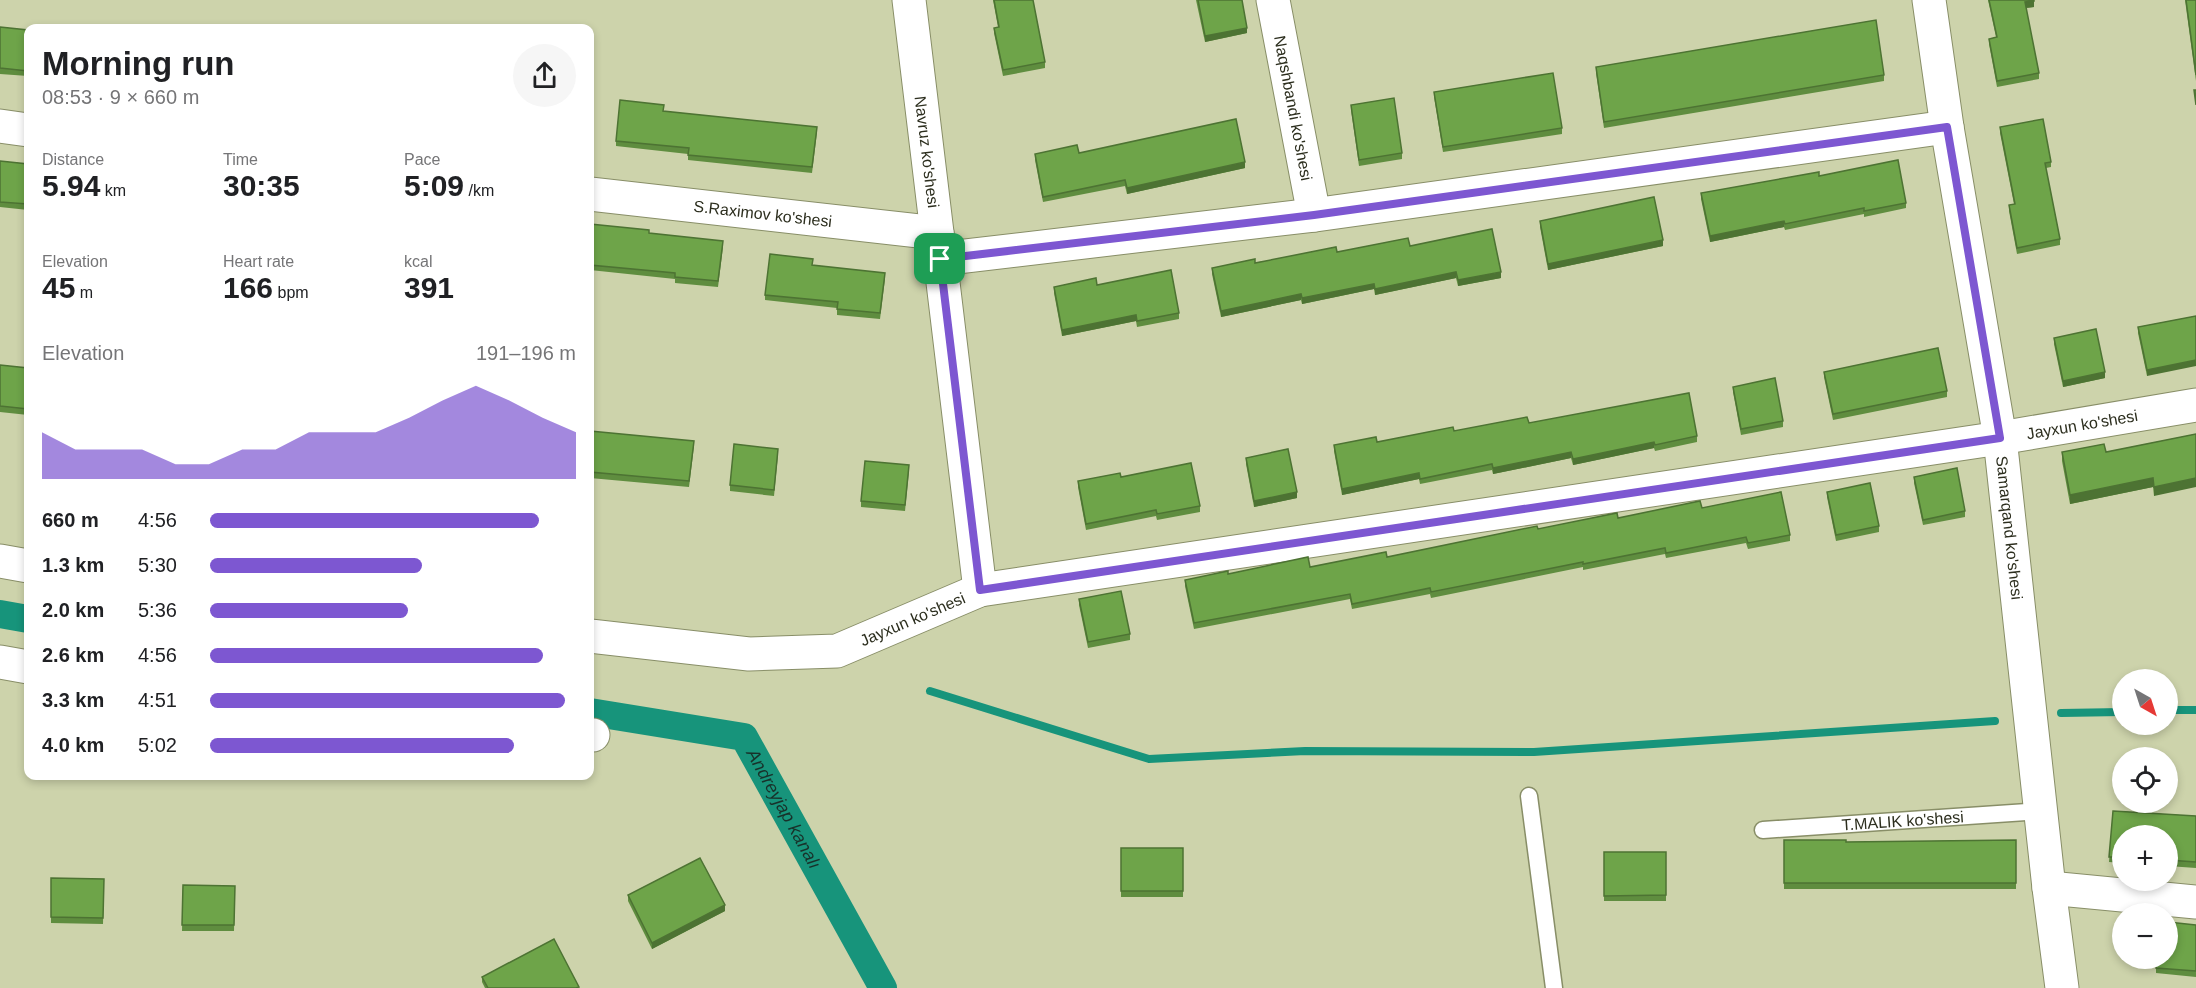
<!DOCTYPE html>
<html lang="en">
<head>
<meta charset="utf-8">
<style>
  :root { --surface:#fff; --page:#f6f6f6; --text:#202124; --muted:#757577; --accent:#7d57d1 }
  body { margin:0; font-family:Arial,sans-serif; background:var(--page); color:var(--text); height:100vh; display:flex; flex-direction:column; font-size:22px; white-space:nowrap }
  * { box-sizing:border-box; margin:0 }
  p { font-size:20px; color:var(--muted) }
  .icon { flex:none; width:33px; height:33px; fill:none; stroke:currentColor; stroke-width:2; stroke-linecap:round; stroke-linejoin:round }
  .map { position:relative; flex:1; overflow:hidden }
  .panel { position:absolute; left:24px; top:24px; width:570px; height:756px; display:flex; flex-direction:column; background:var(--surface); border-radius:12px; box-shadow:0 3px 9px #0003 }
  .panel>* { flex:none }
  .needle { width:39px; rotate:141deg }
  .buttons { position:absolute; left:2112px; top:669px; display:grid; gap:12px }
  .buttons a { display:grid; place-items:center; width:66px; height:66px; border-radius:50%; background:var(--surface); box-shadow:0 3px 9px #0003; font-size:30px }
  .pin { position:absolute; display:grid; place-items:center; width:51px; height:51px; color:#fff; margin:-26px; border-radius:12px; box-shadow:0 3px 9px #0006 }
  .round { display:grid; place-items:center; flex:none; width:63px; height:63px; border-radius:32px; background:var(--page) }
  .head { display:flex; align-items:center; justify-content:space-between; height:102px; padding:0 18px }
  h1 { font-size:33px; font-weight:700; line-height:45px }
  .metrics { display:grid; grid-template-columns:repeat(3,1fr); gap:9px; height:102px; padding:6px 18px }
  .metrics div { display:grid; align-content:center }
  .metrics b { font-size:30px; font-weight:700 }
  .metrics small { font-size:16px; font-weight:400 }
  .metrics p { font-size:16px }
  .chart { height:168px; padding:12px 18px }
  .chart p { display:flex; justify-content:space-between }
  .chart svg { width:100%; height:108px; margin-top:6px; fill:var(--accent); opacity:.7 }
  ul { padding:0 18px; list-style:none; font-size:20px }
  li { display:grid; grid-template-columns:96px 72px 1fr; align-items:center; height:45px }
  li i { height:15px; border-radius:8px; background:var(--accent) }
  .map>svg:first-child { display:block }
</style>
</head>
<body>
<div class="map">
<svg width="2196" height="988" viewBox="0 0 2196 988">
  <rect width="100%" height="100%" fill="#cdd3ab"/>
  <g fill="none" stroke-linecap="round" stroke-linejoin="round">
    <g stroke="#17947b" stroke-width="8">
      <path d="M930,691L1149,759L1305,751L1534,752L1995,721"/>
      <path d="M2168,710H2196"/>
      <path d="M2061,713L2122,712"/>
    </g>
    <g stroke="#17947b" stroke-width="28">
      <path d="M0,614L28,619"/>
      <path id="s1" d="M590,712L744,737L883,988"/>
    </g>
    <g stroke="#888e67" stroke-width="19">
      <g id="service">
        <path d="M1529,796L1554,988"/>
        <path id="s2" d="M1763,830L2041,811"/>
      </g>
    </g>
    <g stroke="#888e67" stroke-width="35">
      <g id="minor">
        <path id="s3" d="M909,0L980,590"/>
        <path id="s4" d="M1273,0L1314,215"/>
        <path id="s5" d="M1929,0L1947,127L2000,438L2049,888L2062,988"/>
        <path d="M0,126L28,130"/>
        <path id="s6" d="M590,194L937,233"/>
        <path d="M940,259L1314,215L1947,127"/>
        <path d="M0,561L28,566"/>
        <path id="s7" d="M590,636L749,654L837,651L980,590L2000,438L2196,405"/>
        <path d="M0,662L28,667"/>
        <path d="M590,735H593"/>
        <path d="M2049,888L2196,902"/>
      </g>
    </g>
    <use href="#service" stroke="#fff" stroke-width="16"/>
    <use href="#minor" stroke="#fff" stroke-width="33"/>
  </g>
  <g fill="#5f8d3f">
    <path d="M993,0H1033L1045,62V68L1003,76L994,33V28L998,27Z"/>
    <path d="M1196,0H1242L1247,33L1205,42Z"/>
    <path d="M1988,0H2034V7L2026,8L2039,73V79L1997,87L1989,44V39L1996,37Z"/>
    <path d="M2185,0H2196V81Z"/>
    <path d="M0,27L28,30V76L0,74Z"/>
    <path d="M1596,67L1884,75V81L1604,128L1596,73Z"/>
    <path d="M1434,92L1562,128V134L1443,152L1434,97Z"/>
    <path d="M1351,105L1402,153V159L1359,166L1351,110Z"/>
    <path d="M664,111L817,132L812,173L688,160V154L616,146V141Z"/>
    <path d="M2000,127L2051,162V167L2046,168L2060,239V245L2017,254L2009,211V205L2014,204L2000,133Z"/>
    <path d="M1079,153L1245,168L1127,194L1125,186L1043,202L1035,160V154Z"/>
    <path d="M0,161L28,164V210L0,207Z"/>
    <path d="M1819,176L1906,203V208L1864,217V214L1785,230L1784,227L1710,242L1701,199V193Z"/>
    <path d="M1540,221L1663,246L1548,270L1540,227Z"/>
    <path d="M590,224L723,247L718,287L675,283V279L590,270Z"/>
    <path d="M1410,246L1501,278L1458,286L1456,278L1375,295L1374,289L1302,304L1301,300L1221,317L1212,274V268L1337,252Z"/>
    <path d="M813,265L885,279L880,319L837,315V308L765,300V295Z"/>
    <path d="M1097,285L1179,313V319L1137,327L1136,321L1062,336L1054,293V287Z"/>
    <path d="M2196,316L2147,376L2138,333V327Z"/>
    <path d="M2054,338L2105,378L2063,387L2054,344Z"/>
    <path d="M0,365L28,368V415L0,412Z"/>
    <path d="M1824,372L1947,391V397L1833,420L1824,377Z"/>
    <path d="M1733,387L1783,421V427L1741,435L1733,392Z"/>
    <path d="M1529,423L1697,436V442L1655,451L1654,448L1573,465L1571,458L1493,474L1492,470L1420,484L1419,479L1342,495L1334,451V445L1377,442L1454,431Z"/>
    <path d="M590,431L694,446L689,487L590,478Z"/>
    <path d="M2196,434L2154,496L2153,487L2070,504L2062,461V452H2106Z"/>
    <path d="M778,455L774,496L730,491V485Z"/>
    <path d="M1246,458L1297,498L1254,507L1246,464Z"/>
    <path d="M909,471L905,511L861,507V501Z"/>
    <path d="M1121,477L1200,506V512L1157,520L1156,516L1086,530L1078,487V481Z"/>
    <path d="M1914,477L1965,511V517L1923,525L1914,483Z"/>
    <path d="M1827,492L1879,526V532L1836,541L1827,497Z"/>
    <path d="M1702,508L1790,535V541L1748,549L1746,543L1666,558L1665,554L1583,570V567L1431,598L1430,594L1352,609L1350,599L1194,629L1185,586V580L1228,574L1310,567L1387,557L1538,529Z"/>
    <path d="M1079,599L1130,634V640L1088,648L1079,605Z"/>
    <path d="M2113,811L2196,816V868L2168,866V836H2122V863L2109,862Z"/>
    <path d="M1784,840L1846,842L2016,840V889H1784Z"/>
    <rect x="1121" y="848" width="62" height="49"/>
    <rect x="1604" y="852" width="62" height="49"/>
    <path d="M51,878L104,879L103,924L51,923Z"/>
    <path d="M183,885L235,886L234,931H182Z"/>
    <path d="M628,895L725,911L652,949L628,901Z"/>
    <path d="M2196,925V977L2156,973V968Z"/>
    <path d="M482,977L579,988H485L482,982Z"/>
  </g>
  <g fill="#4d7333">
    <path d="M2034,1V7L2025,8V2Z"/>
    <path d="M1247,28V33L1205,42V36Z"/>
    <path d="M1245,162V168L1127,194V188Z"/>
    <path d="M1784,221V227L1710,242V236Z"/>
    <path d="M1663,240V246L1548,270V264Z"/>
    <path d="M1456,272V278L1375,295V289Z"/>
    <path d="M1501,272V278L1458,286V280Z"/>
    <path d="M1374,284V289L1302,304V298Z"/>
    <path d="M1301,294V300L1221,317V311Z"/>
    <path d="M1136,315V321L1062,336V330Z"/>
    <path d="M2196,360V366L2147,376V370Z"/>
    <path d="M2105,372V378L2063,387V381Z"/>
    <path d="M1654,442V448L1573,465V459Z"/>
    <path d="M1571,452V458L1493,474V468Z"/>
    <path d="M1419,473V479L1342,495V489Z"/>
    <path d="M2153,478V487L2070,504V495Z"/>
    <path d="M2196,478V487L2154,496V487Z"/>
    <path d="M1297,492V498L1254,507V501Z"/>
    <path d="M725,905V911L652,949V943Z"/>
  </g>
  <g fill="#6ea449" stroke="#4d7333" stroke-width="1.5">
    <path d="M994,0H1033L1045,62L1003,70L994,28L999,27Z"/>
    <path d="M1198,0H1242L1247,28L1205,36Z"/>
    <path d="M1989,0H2034V1L2025,2L2039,73L1997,81L1989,39L1997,37Z"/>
    <path d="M2186,0H2196V75Z"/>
    <path d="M1876,20L1884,75L1604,122L1596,67Z"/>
    <path d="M0,27L28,30V71L0,68Z"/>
    <path d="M1553,73L1562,128L1443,147L1434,92Z"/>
    <path d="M2194,90H2196V105Z"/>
    <path d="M1394,98L1402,153L1359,160L1351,105Z"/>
    <path d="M620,100L664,105L663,111L817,127L812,167L688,155L689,148L616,141Z"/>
    <path d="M1236,119L1245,162L1127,188L1125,180L1043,197L1035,154L1077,145L1079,153Z"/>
    <path d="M2043,119L2051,162L2045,163L2060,239L2017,248L2009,205L2015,204L2000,127Z"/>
    <path d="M1898,160L1906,203L1864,211V208L1785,224L1784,221L1710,236L1701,193L1819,172V176Z"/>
    <path d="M0,161L28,164V204L0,202Z"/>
    <path d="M1654,197L1663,240L1548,264L1540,221Z"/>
    <path d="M590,224L649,230V233L723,241L718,281L675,277V273L590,265Z"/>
    <path d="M1492,229L1501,272L1458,280L1456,272L1375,289L1374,284L1302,298L1301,294L1221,311L1212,268L1255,259V263L1336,247L1337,252L1408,238L1410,246Z"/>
    <path d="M770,254L813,259L812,265L885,273L880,313L837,309L838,302L765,295Z"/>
    <path d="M1171,270L1179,313L1137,321L1136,315L1062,330L1054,287L1096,278L1097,285Z"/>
    <path d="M2196,316V360L2147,370L2138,327Z"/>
    <path d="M2096,329L2105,372L2063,381L2054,338Z"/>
    <path d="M1938,348L1947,391L1833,414L1824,372Z"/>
    <path d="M0,365L28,368V409L0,406Z"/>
    <path d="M1775,378L1783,421L1741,429L1733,387Z"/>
    <path d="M1689,393L1697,436L1655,445L1654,442L1573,459L1571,452L1493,468L1492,464L1420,479L1419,473L1342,489L1334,445L1376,437L1377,442L1453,427L1454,431L1527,417L1529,423Z"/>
    <path d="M590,431L694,441L689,481L590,472Z"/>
    <path d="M2196,434V478L2154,487L2153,478L2070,495L2062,452L2104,444L2106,452Z"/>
    <path d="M734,444L778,449L774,490L730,485Z"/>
    <path d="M1288,449L1297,492L1254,501L1246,458Z"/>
    <path d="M865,461L909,465L905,505L861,501Z"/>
    <path d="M1191,463L1200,506L1157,514L1156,510L1086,524L1078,481L1120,473L1121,477Z"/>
    <path d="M1957,468L1965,511L1923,520L1914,477Z"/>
    <path d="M1870,483L1879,526L1836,535L1827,492Z"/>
    <path d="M1781,492L1790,535L1748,543L1746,537L1666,553L1665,548L1583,564V562L1431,592L1430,588L1352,604L1350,594L1194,623L1185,580L1228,571V574L1308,557L1310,567L1386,552L1387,557L1537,526L1538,529L1617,513L1618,518L1700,501L1702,508Z"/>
    <path d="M1121,591L1130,634L1088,642L1079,599Z"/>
    <path d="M2113,811L2196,816V862L2168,860V836H2122V857H2109Z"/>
    <path d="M1784,840H1846V842L2016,840V883H1784Z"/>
    <rect x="1121" y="848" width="62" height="43"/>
    <path d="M1604,852H1666V895L1604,896Z"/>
    <path d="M700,858L725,905L652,943L628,895Z"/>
    <path d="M51,878L104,879L103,918L51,917Z"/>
    <path d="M183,885L235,886L234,925H182Z"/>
    <path d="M2168,922L2196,925V971L2156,968V958H2168Z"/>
    <path d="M554,939L579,987L576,988H488L482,977Z"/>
  </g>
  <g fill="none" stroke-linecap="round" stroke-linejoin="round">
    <g stroke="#fff" stroke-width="12">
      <path id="route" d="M1947,127L2000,438L980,590L940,259L1314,215Z"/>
    </g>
    <use href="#route" stroke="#7d57d1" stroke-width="8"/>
  </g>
  <g text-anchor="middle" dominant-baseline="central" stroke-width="4.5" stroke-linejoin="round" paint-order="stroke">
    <g font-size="16" fill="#2c2e1e" stroke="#cdd3ab">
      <text stroke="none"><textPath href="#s4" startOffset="110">Naqshbandi ko'shesi</textPath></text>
      <text stroke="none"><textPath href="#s3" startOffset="153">Navruz ko'shesi</textPath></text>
      <text stroke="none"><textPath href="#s6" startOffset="174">S.Raximov ko'shesi</textPath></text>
      <text stroke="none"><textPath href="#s7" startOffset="1518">Jayxun ko'shesi</textPath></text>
      <text stroke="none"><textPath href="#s5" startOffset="534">Samarqand ko'shesi</textPath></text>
      <text stroke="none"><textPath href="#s7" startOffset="330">Jayxun ko'shesi</textPath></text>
      <text stroke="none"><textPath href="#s2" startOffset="140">T.MALIK ko'shesi</textPath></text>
    </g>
    <g font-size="18" font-style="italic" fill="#18312a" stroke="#cdd3ab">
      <text stroke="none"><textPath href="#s1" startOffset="238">Andreyjap kanalı</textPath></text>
    </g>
  </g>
</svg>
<div class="buttons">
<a><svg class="needle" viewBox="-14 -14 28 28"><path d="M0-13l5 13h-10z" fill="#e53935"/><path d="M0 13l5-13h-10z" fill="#757577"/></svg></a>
<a><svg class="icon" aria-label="locate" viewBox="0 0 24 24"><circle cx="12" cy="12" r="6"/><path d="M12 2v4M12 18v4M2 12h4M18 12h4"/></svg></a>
<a>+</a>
<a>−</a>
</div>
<div class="pin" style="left:940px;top:259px;background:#1e9e55"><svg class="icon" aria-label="arrive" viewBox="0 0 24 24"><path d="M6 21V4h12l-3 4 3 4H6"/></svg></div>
<section class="panel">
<div class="head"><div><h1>Morning run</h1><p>08:53 · 9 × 660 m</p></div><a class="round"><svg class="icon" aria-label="share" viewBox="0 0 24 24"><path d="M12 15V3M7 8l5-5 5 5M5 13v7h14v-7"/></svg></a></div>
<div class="metrics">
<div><p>Distance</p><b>5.94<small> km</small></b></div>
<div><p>Time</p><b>30:35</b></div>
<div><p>Pace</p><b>5:09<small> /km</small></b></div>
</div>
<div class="metrics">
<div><p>Elevation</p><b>45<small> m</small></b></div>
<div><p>Heart rate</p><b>166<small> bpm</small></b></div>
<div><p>kcal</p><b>391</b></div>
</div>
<div class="chart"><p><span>Elevation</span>191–196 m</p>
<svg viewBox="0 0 160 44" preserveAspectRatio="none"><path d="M0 44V25L10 32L20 32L30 32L40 38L50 38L60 32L70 32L80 25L90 25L100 25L110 19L120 12L130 6L140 12L150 19L160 25V44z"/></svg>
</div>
<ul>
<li><b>660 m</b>4:56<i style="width:90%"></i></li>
<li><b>1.3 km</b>5:30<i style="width:58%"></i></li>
<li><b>2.0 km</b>5:36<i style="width:54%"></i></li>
<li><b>2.6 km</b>4:56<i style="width:91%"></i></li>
<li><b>3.3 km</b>4:51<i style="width:97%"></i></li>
<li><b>4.0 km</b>5:02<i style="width:83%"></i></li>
</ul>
</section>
</div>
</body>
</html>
